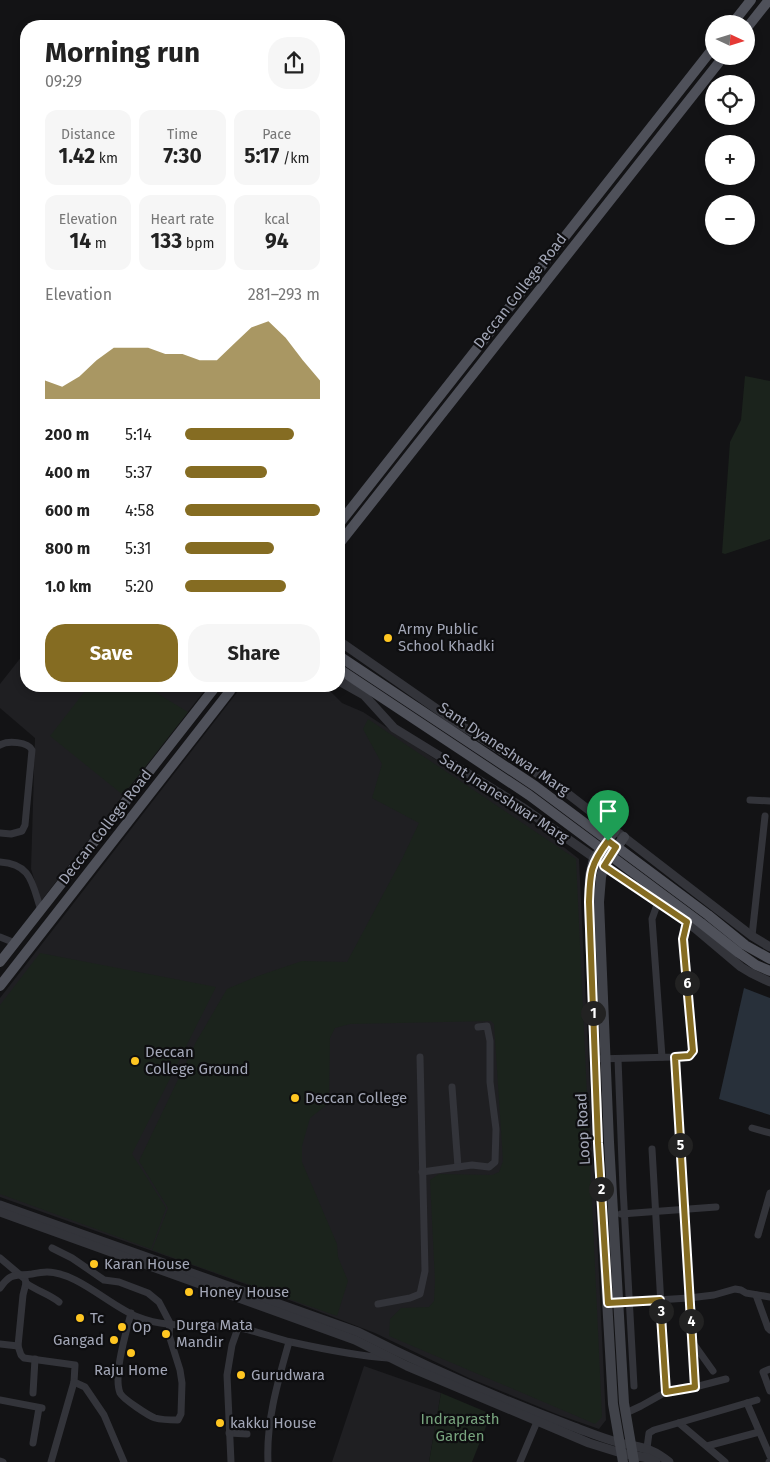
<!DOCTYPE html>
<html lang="en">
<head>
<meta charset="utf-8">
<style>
  :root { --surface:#fff; --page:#f6f6f6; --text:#222; --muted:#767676; --accent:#856c22 }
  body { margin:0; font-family:"Fira Sans",sans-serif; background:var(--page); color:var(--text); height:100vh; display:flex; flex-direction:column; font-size:19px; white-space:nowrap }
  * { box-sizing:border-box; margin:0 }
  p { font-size:16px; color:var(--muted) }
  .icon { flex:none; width:28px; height:28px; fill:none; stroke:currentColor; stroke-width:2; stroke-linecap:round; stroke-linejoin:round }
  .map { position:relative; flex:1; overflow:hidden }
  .panel { position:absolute; left:20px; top:20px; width:325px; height:672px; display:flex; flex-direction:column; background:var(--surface); border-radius:20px; box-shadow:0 2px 8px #0003 }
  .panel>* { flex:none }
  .needle { width:32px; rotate:94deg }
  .buttons { position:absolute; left:705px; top:15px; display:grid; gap:10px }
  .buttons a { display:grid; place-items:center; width:50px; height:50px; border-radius:50%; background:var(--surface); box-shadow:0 2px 8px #0003; font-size:25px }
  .pin { position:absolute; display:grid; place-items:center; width:42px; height:42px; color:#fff; margin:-51px -21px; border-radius:50% 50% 50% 0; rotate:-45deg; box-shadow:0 0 5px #0007 }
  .pin .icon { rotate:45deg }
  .km { position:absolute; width:25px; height:25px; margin:-12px; border-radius:50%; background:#222; color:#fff; font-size:14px; line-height:25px; text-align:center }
  .round { display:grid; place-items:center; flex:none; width:52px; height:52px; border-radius:20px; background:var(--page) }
  .summary { display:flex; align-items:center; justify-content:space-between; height:85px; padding:0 25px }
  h1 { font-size:28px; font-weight:700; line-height:38px }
  .stats { display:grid; grid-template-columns:repeat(3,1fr); gap:8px; height:85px; padding:5px 25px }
  .stats div { display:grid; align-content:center; border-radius:12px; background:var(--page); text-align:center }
  .stats b { font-size:21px; font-weight:700 }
  .stats small { font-size:14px; font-weight:400 }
  .stats p { font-size:14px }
  .chart { height:140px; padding:10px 25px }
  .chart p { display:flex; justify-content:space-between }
  .chart svg { width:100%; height:90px; margin-top:5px; fill:var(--accent); opacity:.7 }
  .primary-button { display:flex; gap:10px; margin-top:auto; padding:10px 25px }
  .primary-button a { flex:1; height:58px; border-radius:20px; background:var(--accent); color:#fff; font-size:20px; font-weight:700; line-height:58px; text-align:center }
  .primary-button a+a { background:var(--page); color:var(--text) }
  ul { padding:0 25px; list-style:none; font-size:16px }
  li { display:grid; grid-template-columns:80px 60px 1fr; align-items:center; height:38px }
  li i { height:12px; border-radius:6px; background:var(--accent) }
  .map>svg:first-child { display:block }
</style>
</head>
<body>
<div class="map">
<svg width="770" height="1462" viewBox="0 0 770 1462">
  <rect width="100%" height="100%" fill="#131315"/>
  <g fill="#1f1f22">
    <path d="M26,651V686H208L41,901L31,869L35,738L0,708V684Z"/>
    <path d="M242,686H325L342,703L363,712L533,823L579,859L606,1420L599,1429L559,1415L469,1378L375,1333L271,1293L0,1197V998Z"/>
    <path d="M364,1366L441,1393L429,1462H332Z"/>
  </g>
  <g fill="#1b231c">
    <path d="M745,376L770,381V539L725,554L722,553L730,442L741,420Z"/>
    <path d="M89,686H145L188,712L123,795L50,736Z"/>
    <path d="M368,719L576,859L602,1417L595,1424L389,1336L390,1319L401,1308L429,1307L434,1301L435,1281L430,1180L439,1174L492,1175L499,1172L503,1161L494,1024L491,1021L350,1024L335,1028L330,1038L329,1103L310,1118L302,1146V1162L337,1244L338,1257L348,1281L337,1316L152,1250L168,1208L139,1161L196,1042L227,989L258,976L302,961L347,962L402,859L419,823L372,798L382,764L363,729Z"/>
    <path d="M40,953L216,987L132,1154L166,1208L151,1249L0,1194V1005Z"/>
    <path d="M441,1393L491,1414L472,1462H429Z"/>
  </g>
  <path fill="#28303a" d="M744,988L770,998V1115L719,1099Z"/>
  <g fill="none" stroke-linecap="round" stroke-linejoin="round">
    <g stroke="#33343a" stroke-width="7">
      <path d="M0,745C8,740 28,742 32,750L25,825L22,831L11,834L0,833"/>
      <path d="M750,800L770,801"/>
      <path d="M0,862C32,864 32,884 41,910"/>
      <path d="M658,902L652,919L662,1057"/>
      <path d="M752,936L765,816"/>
      <path d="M0,937L15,943"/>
      <path d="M675,1057L695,1387"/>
      <path d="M595,1059L675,1057L692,1054L693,1051L683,939L687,923"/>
      <path d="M618,1059L623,1188L634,1386"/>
      <path d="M452,1087L458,1167"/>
      <path d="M752,1128L770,1133"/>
      <path d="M652,1149L666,1392"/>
      <path d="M422,1172L472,1165L489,1167L495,1162L496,1129L490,1082V1041L487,1026L478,1027"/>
      <path d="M621,1214L716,1207"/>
      <path d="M758,1235L770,1193"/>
      <path d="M52,1248L72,1258L104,1280L119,1282L148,1293L159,1302L170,1323L169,1335L180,1370L182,1383L181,1414L178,1420C171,1420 162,1420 155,1418C149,1416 123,1399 120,1393C113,1375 126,1333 131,1313"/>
      <path d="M0,1258L25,1279L26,1283L23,1295L18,1346L21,1355L24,1358L75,1365L74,1382L85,1387L104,1415L124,1462"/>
      <path d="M26,1283C37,1291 49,1294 59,1302"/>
      <path d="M0,1288C11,1272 15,1276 32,1274C37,1273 42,1272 47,1272C77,1272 110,1306 138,1317C170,1330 207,1323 240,1328C257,1331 274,1338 291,1342C323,1349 356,1356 388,1358"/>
      <path d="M756,1295L768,1328L770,1330"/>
      <path d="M608,1303L689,1298L714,1295L735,1289L741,1290L746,1293L770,1297"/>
      <path d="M378,1304L410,1298L420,1294L425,1271L420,1057"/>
      <path d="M693,1343L713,1371"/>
      <path d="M0,1344L18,1346"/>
      <path d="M770,1369L763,1372L770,1391"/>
      <path d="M33,1393L35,1359"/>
      <path d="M0,1400L42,1408"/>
      <path d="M747,1403L770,1456"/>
      <path d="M626,1413L641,1406L666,1392L695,1387L726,1379"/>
      <path d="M679,1423L725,1462"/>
      <path d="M229,1433L247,1434"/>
      <path d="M33,1443L39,1408"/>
      <path d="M707,1446L759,1432"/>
      <path d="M647,1448L649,1433L654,1430L757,1400"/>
      <path d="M0,1461L3,1462"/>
      <path d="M51,1462L74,1382"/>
      <path d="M231,1462L227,1375L232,1345L238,1328"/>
      <path d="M268,1462C266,1421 278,1381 289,1342"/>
      <path d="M520,1462L539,1417"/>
      <path d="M769,1462H770"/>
    </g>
    <g stroke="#33343a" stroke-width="9">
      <path d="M339,641L454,721L559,787L752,936L770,947"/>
      <path d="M339,681L364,695L394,728L522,807L696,929L741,967L751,973L770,982"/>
      <path d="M0,1205L358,1332C428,1368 500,1399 574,1427C588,1432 602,1438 617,1442C639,1448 650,1446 669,1462"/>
      <path d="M0,1212L355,1340L407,1366L589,1443L621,1453L648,1458L656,1462"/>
    </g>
    <g stroke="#41434a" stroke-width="10">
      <path d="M615,830L594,859L590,876L589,902L598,1143L613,1404L623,1462"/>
      <path d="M624,837L604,866L601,877L599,902L609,1142L624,1403L634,1462"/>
    </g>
    <g stroke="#4f515a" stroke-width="10">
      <path d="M732,24L751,0"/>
      <path d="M746,29L769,0"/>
      <path d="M339,524L714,47"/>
      <path d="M339,544L724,56"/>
      <path d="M339,656L535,786L708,915L745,945L770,959"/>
      <path d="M339,669L529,795L701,923L739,953L756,965L770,971"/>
      <path d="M0,962L216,686"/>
      <path d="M0,986L230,691L232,686"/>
    </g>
  </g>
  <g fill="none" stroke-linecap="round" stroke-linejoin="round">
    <g stroke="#fff" stroke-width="10">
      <path id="route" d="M608,841L616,847L604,866L687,922L683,939L693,1051L689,1056L675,1057L695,1387L666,1392L660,1300L608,1303L598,1143L589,902C590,873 590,865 608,841Z"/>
    </g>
    <use href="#route" stroke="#856c22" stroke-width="6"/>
  </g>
  <g fill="#ffc621" stroke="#0e0e10" stroke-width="2">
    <circle cx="388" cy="638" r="5"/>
    <circle cx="135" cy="1061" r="5"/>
    <circle cx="295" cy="1098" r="5"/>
    <circle cx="94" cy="1264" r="5"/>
    <circle cx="189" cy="1292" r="5"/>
    <circle cx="80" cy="1318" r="5"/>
    <circle cx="122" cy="1327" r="5"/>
    <circle cx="166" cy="1334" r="5"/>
    <circle cx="114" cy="1340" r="5"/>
    <circle cx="131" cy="1353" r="5"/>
    <circle cx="241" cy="1375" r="5"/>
    <circle cx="220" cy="1423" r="5"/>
  </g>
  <g text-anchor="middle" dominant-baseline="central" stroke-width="4.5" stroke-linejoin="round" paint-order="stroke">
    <g font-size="15" fill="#a3a7b7" stroke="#0e0e10">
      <text transform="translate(520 291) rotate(-52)">Deccan College Road</text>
      <text transform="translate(504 749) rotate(34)">Sant Dyaneshwar Marg</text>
      <text transform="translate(504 798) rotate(33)">Sant Jnaneshwar Marg</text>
      <text transform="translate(105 827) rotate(-52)">Deccan College Road</text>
      <text transform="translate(583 1129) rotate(-93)">Loop Road</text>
    </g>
    <g font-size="15" fill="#a3a7b7" stroke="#0e0e10" text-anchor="start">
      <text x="398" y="629">Army Public<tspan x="398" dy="17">School Khadki</tspan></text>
      <text x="145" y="1052">Deccan<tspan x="145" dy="17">College Ground</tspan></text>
      <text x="305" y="1098">Deccan College</text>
      <text x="104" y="1264">Karan House</text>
      <text x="199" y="1292">Honey House</text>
      <text x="90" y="1318">Tc</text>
      <text x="176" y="1325">Durga Mata<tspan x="176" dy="17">Mandir</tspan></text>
      <text x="132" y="1327">Op</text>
      <text x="104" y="1340" text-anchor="end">Gangad</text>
      <text x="131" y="1370" text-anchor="middle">Raju Home</text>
      <text x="251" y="1375">Gurudwara</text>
      <text x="230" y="1423">kakku House</text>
    </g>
    <g font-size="15" fill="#78a47e" stroke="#0e0e10">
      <text x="460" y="1419">Indraprasth<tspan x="460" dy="17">Garden</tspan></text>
    </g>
  </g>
</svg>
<div class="buttons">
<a><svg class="needle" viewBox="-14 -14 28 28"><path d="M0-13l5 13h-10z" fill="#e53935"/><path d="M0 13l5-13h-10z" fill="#767676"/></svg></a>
<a><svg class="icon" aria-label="locate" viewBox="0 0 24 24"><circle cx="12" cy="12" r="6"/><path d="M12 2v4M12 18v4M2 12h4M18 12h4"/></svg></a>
<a>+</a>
<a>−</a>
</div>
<div class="pin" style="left:608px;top:841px;background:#1e9e55"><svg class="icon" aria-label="arrive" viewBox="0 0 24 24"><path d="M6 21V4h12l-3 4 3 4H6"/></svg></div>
<b class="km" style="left:593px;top:1013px">1</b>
<b class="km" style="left:601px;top:1189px">2</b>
<b class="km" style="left:661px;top:1311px">3</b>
<b class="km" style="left:691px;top:1321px">4</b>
<b class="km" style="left:680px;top:1145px">5</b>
<b class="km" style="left:687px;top:983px">6</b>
<section class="panel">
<div class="summary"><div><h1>Morning run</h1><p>09:29</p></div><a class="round"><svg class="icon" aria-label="share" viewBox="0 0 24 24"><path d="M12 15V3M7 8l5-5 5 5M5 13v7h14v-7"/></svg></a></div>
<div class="stats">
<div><p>Distance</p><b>1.42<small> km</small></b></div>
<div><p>Time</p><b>7:30</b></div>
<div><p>Pace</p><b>5:17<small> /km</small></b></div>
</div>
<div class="stats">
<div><p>Elevation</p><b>14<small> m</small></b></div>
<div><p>Heart rate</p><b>133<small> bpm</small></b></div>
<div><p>kcal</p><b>94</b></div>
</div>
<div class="chart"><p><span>Elevation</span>281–293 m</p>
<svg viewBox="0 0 160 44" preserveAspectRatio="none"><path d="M0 44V35L10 38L20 33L30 25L40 19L50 19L60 19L70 22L80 22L90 25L100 25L110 17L120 9L130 6L140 14L150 25L160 35V44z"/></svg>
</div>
<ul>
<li><b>200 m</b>5:14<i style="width:81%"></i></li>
<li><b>400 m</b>5:37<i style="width:61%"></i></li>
<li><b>600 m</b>4:58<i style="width:100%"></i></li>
<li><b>800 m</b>5:31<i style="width:66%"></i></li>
<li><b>1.0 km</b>5:20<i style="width:75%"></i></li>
</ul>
<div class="primary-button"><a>Save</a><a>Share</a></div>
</section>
</div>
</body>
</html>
